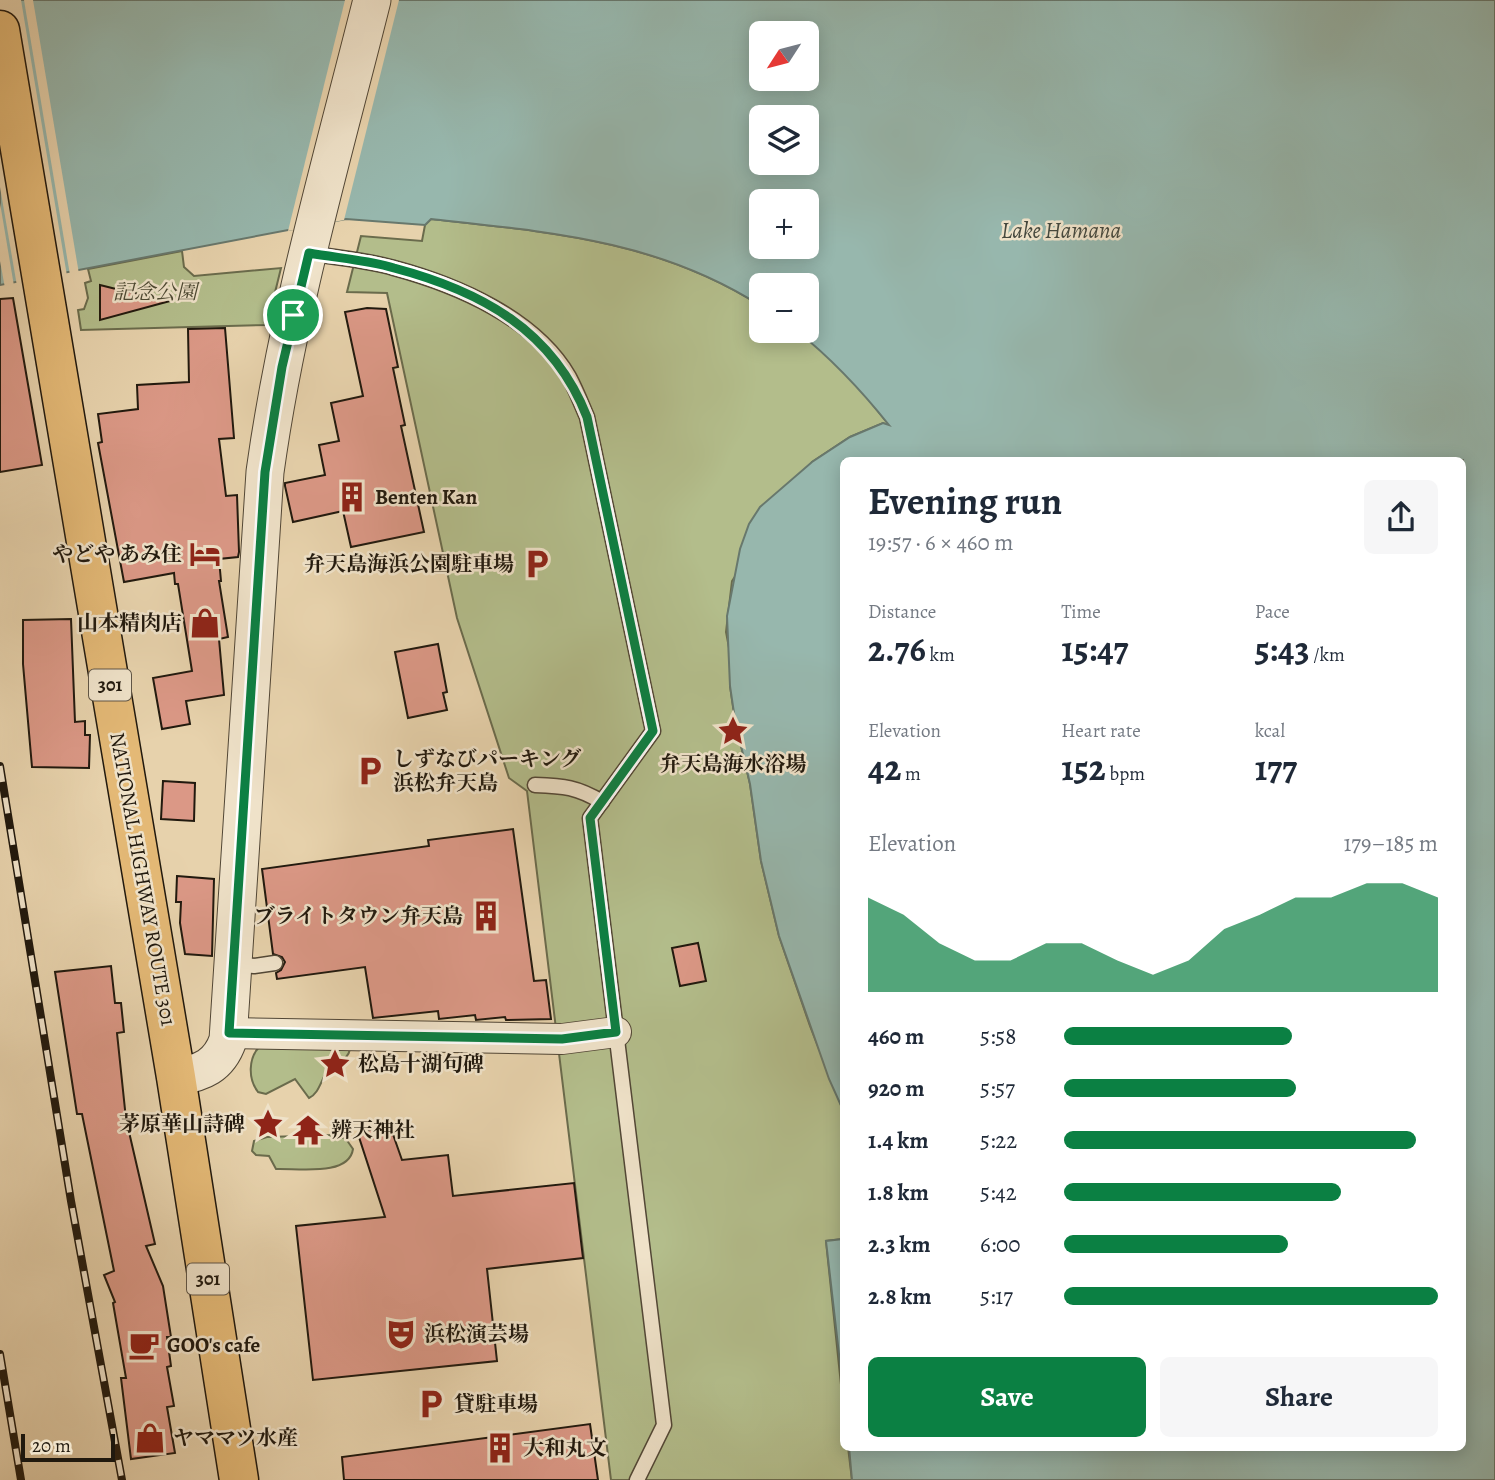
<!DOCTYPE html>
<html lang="en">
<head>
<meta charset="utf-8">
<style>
  :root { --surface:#fff; --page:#f6f6f7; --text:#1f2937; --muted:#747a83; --accent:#0b8043 }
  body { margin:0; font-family:Alegreya,"Noto Serif JP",serif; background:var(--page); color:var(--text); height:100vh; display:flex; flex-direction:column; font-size:26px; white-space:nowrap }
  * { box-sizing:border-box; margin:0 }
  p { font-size:23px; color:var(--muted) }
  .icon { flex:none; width:38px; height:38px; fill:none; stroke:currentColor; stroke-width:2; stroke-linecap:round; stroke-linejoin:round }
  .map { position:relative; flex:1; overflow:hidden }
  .sheet { position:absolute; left:840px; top:457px; width:626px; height:994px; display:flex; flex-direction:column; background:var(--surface); border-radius:10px; box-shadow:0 4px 18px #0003 }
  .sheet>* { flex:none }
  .needle { width:46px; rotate:234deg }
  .tools { position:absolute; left:749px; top:21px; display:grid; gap:14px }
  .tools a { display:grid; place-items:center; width:70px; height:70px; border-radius:10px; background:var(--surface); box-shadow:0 4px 18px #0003; font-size:35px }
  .scale { position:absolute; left:21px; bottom:18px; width:94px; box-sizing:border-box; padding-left:7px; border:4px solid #21190e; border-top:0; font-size:19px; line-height:24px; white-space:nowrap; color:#21190e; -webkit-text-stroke:5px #efe2c9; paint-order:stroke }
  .pin { position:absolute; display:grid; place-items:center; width:60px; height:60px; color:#fff; margin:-30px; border:4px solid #fff; border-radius:50%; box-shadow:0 2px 7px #0007 }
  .round { display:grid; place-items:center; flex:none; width:74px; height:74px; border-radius:10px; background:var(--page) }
  .summary { display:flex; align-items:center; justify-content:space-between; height:119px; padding:0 28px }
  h1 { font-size:38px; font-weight:700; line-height:52px }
  .figures { display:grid; grid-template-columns:repeat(3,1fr); gap:10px; height:119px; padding:7px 28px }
  .figures div { display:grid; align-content:center }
  .figures b { font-size:35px; font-weight:700 }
  .figures small { font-size:19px; font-weight:400 }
  .figures p { font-size:19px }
  .chart { height:196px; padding:14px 28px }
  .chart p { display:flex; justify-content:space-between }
  .chart svg { width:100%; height:126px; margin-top:7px; fill:var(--accent); opacity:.7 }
  .button { display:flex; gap:14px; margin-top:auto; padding:14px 28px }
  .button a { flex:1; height:80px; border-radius:10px; background:var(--accent); color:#fff; font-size:28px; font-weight:700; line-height:80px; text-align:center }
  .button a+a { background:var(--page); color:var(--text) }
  ul { padding:0 28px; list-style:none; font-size:23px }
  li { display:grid; grid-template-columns:112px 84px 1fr; align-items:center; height:52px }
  li i { height:18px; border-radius:9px; background:var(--accent) }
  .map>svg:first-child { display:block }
</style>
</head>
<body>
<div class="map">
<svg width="1495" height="1480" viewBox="0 0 1495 1480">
  <rect width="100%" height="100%" fill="#e7d2ac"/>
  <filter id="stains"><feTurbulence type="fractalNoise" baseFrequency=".00286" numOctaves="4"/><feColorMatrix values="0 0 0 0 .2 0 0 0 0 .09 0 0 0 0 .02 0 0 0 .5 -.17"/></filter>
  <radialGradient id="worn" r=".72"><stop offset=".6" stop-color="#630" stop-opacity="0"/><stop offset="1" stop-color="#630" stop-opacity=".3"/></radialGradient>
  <g fill="#b3bd8b" stroke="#6a6b4c" stroke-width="2">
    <path d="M431,219C549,232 658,240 761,306V331C772,331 790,327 799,332C833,352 865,396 890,426L883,423L850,437L812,462L732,581L726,632L730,653V686L735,720L750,784L761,861L779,936L810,1026L843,1110V1239L826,1241L843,1404L844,1447H848L852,1480H611L527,791L509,778L457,618L387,293L347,292L361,236L422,241L425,225Z"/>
    <path d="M182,251L184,267L194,276L281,268L267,325L81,330L78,310L84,309L88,298L85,283L91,281L88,269Z"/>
    <path d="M260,1046L350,1049C348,1061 337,1061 329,1069C321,1078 320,1093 309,1098L295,1079L266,1094L258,1092C248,1079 248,1058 260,1046Z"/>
    <path d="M334,1135L346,1139L353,1149C349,1177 297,1168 276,1169L269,1156L256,1155L252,1151L254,1141L267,1137Z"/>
  </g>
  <g fill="#97b7ad" stroke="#68786d" stroke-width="2" fill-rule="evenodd">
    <path d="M0,0H1495V1480H852L849,1447H1463V460H844L843,1110L829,1079L779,936L761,861L750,784L735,720L730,686L727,616L740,549L749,524L760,507L812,462L850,437L883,423L889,425C861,390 832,359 797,331H807V285H761V306C658,240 549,232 431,219L425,225L346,219L0,285ZM761,33H807V79H761ZM761,117H807V163H761ZM761,201H807V247H761Z"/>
    <path d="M843,1239H844L843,1389L826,1241Z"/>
  </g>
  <g fill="#e7d2ac">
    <path d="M0,0H21L67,276L17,286L0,187Z"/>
    <path d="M24,0H33L79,274L70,275Z"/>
    <path d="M345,0H399L344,220L288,231Z"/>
    <path d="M0,203L14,286L5,288L0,261Z"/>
  </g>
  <g fill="#db9886" stroke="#21190e" stroke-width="2">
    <path d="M100,285L116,289L170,301L100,320Z"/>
    <path d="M13,298L42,465L0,472V299Z"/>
    <path d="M367,308L386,309L398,367L393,368L405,425L401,426L424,532L351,547L343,511L293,522L285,486V483L325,475L319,445L339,441L331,403L363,396L345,312Z"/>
    <path d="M225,328L234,438L219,439L226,496L237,495L239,552L238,557L219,559L221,581H219L228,637L219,639L224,695L186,701L190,724L162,729L153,678L192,671L178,584H175L174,573L124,582L98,443L102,442L98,414L138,409L137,385L189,382L188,329Z"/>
    <path d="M71,619L75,722L85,721V735H90L89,768L32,767L23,664V620Z"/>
    <path d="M438,644L447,692L443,693L447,710L408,718L395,652Z"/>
    <path d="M163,781L195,783L194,821L161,819Z"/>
    <path d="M513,829L534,981L546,980L551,1019L506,1020L505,1017L476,1020L475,1015L439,1019L438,1011L373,1018L365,967L277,979L276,973L281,970L285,962L282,957L273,954L262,869L429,846L428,840Z"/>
    <path d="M177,876L214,879L212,956L185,954L180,923L181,902H176Z"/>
    <path d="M698,943L706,981L680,986L672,948Z"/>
    <path d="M111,966L115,1003H121L124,1032L117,1033L126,1119L155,1244L146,1246L163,1286L171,1337H167L171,1366L167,1367L174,1406L167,1407L175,1453L131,1459L121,1378H126L113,1303L115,1302L104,1275L114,1271L82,1114H77L55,972Z"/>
    <path d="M389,1123L402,1160L448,1155L453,1196L574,1183L583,1258L487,1269L497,1361L313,1380L296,1226L385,1217L358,1134Z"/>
    <path d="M590,1424L598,1480H344L342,1457Z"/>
  </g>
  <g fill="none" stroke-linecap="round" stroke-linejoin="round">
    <g stroke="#524736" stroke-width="17">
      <g id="service">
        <path d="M309,253C337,258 367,260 394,268C457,285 535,318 569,377C576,390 581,403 587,417L653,731L590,818L664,1425L637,1480"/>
        <path d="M535,785C564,786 577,787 602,802"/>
        <path d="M234,964L254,966L275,963"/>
      </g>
    </g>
    <g stroke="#524736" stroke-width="32">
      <path id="minor" d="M229,1033L562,1039L616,1032"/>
    </g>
    <g stroke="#524736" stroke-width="39">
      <path id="tertiary" d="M176,1077C202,1073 219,1066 228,1040L265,472C287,312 333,156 372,0"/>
    </g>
    <g stroke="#21190e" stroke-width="41">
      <path id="trunk" d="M0,30L176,1077L239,1480"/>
    </g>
    <use href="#service" stroke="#efe2c9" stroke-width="14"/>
    <use href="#minor" stroke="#efe2c9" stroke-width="30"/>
    <use href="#tertiary" stroke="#efe2c9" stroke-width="37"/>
    <use href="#trunk" stroke="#e4b976" stroke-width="38"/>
    <g stroke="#21190e" stroke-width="8">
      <g id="rail">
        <path d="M0,766L71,1201L122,1480"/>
        <path d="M0,1354L21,1480"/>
      </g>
    </g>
    <use href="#rail" stroke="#efe2c9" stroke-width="5" stroke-dasharray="16" stroke-linecap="butt"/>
  </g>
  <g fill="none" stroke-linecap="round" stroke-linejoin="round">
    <g stroke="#fff" stroke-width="14">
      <path id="route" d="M309,253C337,258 367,260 394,268C481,291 553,330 587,417L653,731L590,818L616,1032L562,1039L229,1033L265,472L282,367Z"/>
    </g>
    <use href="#route" stroke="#0b8043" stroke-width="9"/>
  </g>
  <defs>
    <g id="building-bare" transform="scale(2.415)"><path d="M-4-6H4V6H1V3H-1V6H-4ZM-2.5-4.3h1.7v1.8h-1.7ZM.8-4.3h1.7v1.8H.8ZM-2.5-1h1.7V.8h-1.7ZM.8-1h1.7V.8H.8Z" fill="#8f2418" stroke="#efe2c9" stroke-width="2.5" paint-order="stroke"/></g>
    <g id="hotel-bare" transform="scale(2.415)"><path d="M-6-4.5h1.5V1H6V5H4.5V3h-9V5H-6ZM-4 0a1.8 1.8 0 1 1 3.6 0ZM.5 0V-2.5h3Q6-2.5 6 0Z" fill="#8f2418" stroke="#efe2c9" stroke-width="2.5" paint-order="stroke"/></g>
    <g id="parking-bare" transform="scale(2.415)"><path d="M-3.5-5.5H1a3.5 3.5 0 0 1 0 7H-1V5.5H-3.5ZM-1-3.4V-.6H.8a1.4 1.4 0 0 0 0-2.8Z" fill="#8f2418" stroke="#efe2c9" stroke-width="2.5" paint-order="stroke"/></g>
    <g id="shop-bare" transform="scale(2.415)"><path d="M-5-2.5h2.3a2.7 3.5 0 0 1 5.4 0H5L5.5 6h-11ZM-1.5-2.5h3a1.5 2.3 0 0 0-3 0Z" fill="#8f2418" stroke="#efe2c9" stroke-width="2.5" paint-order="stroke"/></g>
    <g id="sight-bare" transform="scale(2.415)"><path d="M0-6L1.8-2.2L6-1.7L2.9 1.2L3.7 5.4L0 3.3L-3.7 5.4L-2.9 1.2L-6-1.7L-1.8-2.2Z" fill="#8f2418" stroke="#efe2c9" stroke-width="2.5" paint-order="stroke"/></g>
    <g id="temple-bare" transform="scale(2.415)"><path d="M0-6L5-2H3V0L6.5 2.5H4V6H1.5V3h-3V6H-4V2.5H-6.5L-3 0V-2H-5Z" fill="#8f2418" stroke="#efe2c9" stroke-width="2.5" paint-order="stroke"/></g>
    <g id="theatre-bare" transform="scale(2.415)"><path d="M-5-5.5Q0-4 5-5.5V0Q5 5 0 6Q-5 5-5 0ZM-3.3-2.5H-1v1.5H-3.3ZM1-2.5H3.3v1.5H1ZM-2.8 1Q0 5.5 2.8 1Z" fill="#8f2418" stroke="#efe2c9" stroke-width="2.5" paint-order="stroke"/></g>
    <g id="cafe-bare" transform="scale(2.415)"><path d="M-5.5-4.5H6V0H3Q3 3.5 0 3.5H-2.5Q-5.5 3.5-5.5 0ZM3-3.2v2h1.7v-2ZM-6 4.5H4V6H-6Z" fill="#8f2418" stroke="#efe2c9" stroke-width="2.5" paint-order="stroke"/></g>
  </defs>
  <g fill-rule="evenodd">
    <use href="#building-bare" x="352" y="497"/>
    <use href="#hotel-bare" x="205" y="554"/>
    <use href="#parking-bare" x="537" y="564"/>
    <use href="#shop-bare" x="205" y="623"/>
    <use href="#sight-bare" x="733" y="731"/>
    <use href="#parking-bare" x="370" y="771"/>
    <use href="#building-bare" x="486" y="916"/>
    <use href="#sight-bare" x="335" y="1064"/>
    <use href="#sight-bare" x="268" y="1124"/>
    <use href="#temple-bare" x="308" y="1130"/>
    <use href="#theatre-bare" x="401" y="1334"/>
    <use href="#cafe-bare" x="144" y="1345"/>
    <use href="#parking-bare" x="431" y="1404"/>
    <use href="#shop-bare" x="150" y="1438"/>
    <use href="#building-bare" x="500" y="1448"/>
  </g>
  <g text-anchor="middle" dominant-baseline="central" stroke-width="5" stroke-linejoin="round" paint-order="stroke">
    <g fill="#efe2c9" stroke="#5f5546" stroke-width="2">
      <rect x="89" y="669.5" width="42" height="31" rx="5"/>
      <rect x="187" y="1263.5" width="42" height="31" rx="5"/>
    </g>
    <g font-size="19" font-weight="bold" fill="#21190e">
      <text x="110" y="685">301</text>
      <text x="208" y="1279">301</text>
    </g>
    <g font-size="21" font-style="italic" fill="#4d4a34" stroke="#efe2c9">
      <text x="155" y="292">記念公園</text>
    </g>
    <g font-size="21" font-weight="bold" fill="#21190e" stroke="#efe2c9" text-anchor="start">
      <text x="375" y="497">Benten Kan</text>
      <text x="182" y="554" text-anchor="end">やどや あみ住</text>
      <text x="514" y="564" text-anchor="end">弁天島海浜公園駐車場</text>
      <text x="182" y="623" text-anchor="end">山本精肉店</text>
      <text x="393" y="759">しずなびパーキング<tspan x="393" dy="24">浜松弁天島</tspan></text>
      <text x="733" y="764" text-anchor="middle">弁天島海水浴場</text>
      <text x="463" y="916" text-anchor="end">ブライトタウン弁天島</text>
      <text x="358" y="1064">松島十湖句碑</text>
      <text x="245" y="1124" text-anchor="end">茅原華山詩碑</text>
      <text x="331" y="1130">辨天神社</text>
      <text x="424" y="1334">浜松演芸場</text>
      <text x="167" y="1345">GOO's cafe</text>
      <text x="454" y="1404">貸駐車場</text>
      <text x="173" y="1438">ヤママツ水産</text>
      <text x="523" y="1448">大和丸文</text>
    </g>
    <g font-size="21" fill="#21190e" stroke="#efe2c9">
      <text transform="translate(143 879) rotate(80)">NATIONAL HIGHWAY ROUTE 301</text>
    </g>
    <g font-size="23" font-style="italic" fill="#44483e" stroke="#efe2c9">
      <text x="1061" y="230">Lake Hamana</text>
    </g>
  </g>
  <rect width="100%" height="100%" filter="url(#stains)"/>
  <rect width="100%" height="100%" fill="url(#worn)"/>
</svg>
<div class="tools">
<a><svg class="needle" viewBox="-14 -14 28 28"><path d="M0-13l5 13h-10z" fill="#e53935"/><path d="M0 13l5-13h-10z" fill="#747a83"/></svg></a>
<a><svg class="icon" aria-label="layers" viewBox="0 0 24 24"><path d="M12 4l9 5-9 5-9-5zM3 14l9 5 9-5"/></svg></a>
<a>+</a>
<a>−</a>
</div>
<div class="scale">20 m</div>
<div class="pin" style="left:293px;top:315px;background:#1e9e55"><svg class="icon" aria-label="arrive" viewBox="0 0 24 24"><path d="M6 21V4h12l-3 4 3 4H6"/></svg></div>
<section class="sheet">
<div class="summary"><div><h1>Evening run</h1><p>19:57 · 6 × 460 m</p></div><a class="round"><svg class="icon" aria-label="share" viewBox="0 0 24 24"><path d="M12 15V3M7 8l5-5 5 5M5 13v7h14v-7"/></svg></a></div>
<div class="figures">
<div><p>Distance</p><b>2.76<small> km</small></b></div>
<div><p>Time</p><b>15:47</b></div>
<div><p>Pace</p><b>5:43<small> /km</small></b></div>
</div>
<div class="figures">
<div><p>Elevation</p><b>42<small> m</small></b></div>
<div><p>Heart rate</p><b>152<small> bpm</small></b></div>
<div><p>kcal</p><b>177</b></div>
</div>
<div class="chart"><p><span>Elevation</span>179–185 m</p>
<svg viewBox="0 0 160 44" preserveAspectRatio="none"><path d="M0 44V11L10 17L20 27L30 33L40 33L50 27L60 27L70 33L80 38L90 33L100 22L110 17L120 11L130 11L140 6L150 6L160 11V44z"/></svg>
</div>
<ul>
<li><b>460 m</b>5:58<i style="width:61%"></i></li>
<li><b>920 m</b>5:57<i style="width:62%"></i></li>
<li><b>1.4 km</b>5:22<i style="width:94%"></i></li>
<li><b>1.8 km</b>5:42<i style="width:74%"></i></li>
<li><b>2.3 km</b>6:00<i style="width:60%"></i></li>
<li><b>2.8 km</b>5:17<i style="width:100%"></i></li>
</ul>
<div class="button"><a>Save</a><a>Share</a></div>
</section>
</div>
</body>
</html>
